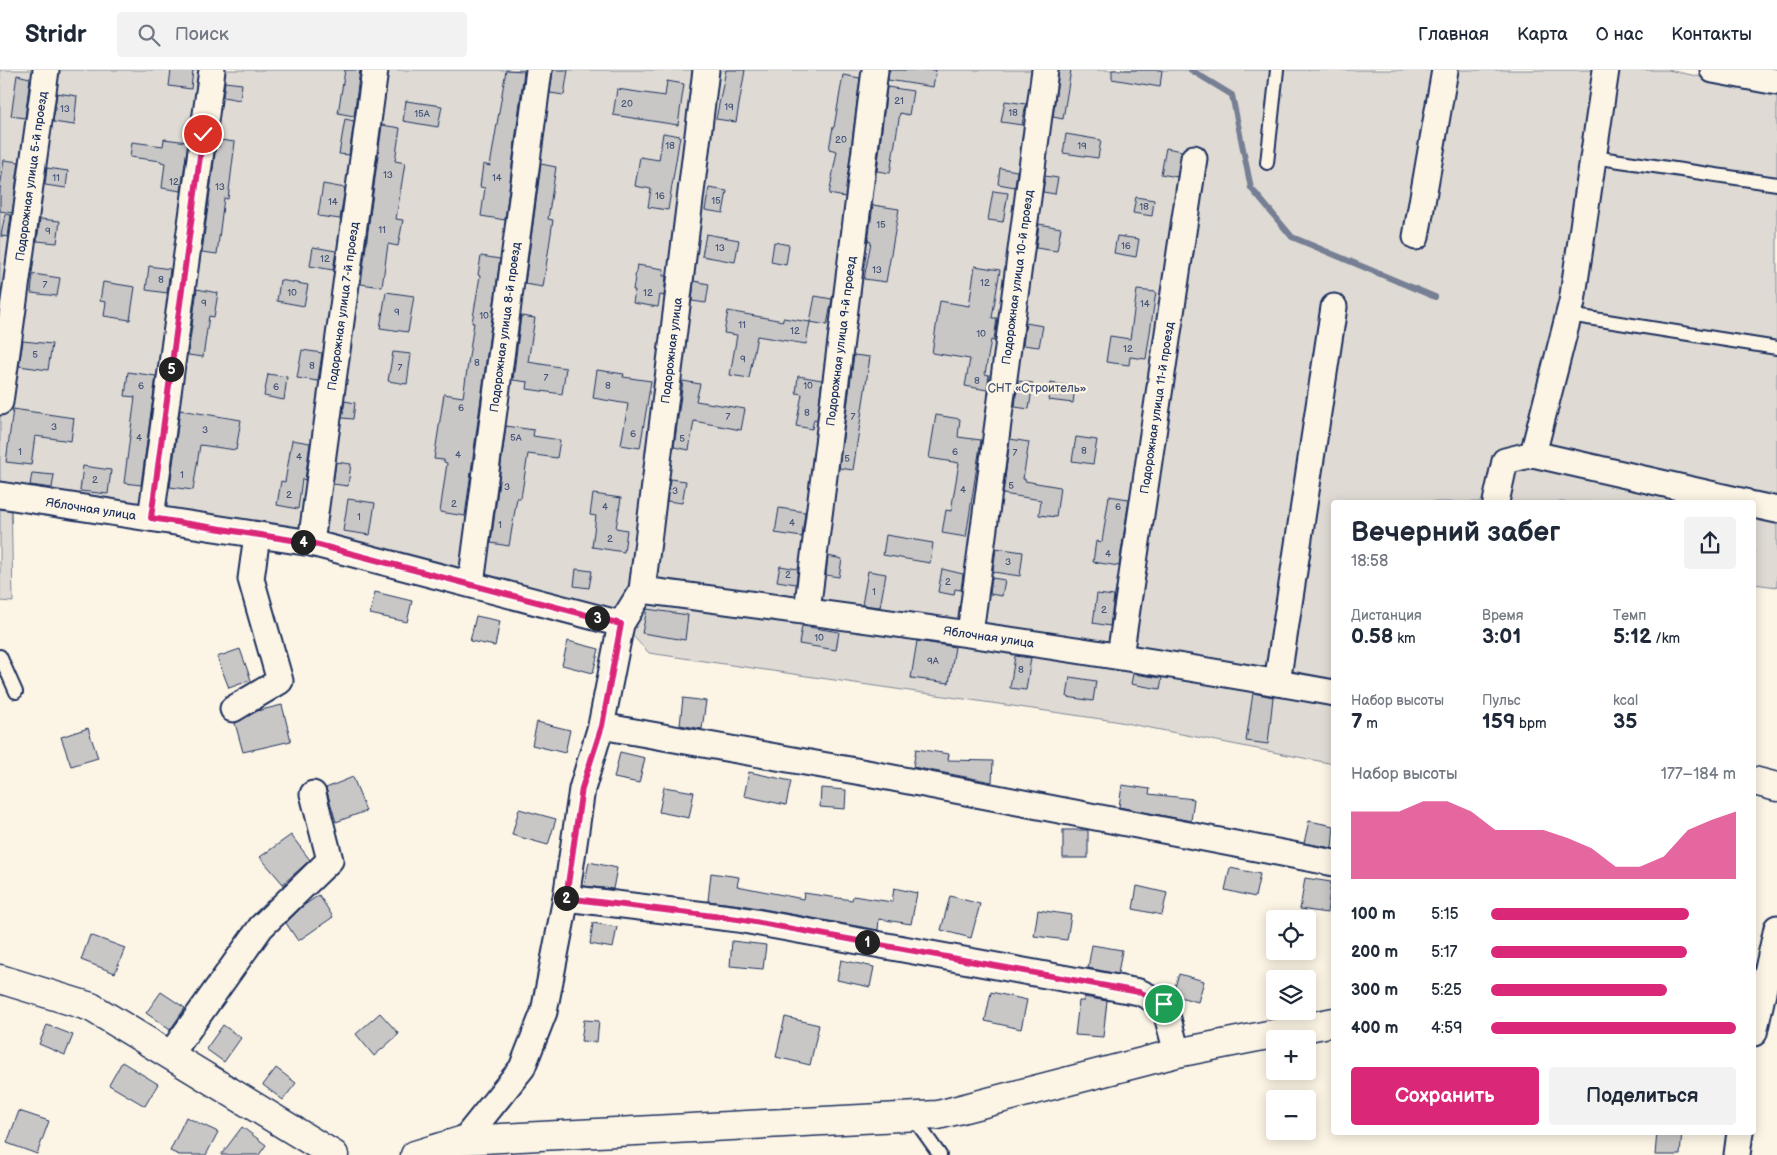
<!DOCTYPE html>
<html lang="ru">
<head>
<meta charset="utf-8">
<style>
  :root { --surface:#fff; --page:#f2f2f3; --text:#1f2937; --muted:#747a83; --line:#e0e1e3; --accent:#db2777 }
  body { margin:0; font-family:"Balsamiq Sans",sans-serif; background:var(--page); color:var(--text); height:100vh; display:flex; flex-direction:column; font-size:19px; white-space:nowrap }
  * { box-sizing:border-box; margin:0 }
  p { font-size:16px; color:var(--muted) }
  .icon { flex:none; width:28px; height:28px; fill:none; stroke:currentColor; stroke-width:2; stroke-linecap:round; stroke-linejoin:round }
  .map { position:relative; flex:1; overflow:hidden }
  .drawer { position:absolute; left:1331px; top:430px; width:425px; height:635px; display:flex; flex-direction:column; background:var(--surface); border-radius:5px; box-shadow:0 2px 12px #0003 }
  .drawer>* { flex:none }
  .buttons { position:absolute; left:1266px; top:840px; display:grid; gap:10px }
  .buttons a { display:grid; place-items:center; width:50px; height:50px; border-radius:5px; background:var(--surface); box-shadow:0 2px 12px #0003; font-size:25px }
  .pin { position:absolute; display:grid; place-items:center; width:42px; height:42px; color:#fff; margin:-21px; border:2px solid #fff; border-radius:50%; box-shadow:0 1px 5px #0007 }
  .km { position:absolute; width:25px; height:25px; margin:-12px; border-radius:50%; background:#222; color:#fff; font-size:14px; line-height:25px; text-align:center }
  .round { display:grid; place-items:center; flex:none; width:52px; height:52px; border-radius:5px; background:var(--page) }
  .overview { display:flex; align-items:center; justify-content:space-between; height:85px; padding:0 20px }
  h1 { font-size:28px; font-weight:600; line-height:38px }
  .metrics { display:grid; grid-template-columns:repeat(3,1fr); gap:8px; height:85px; padding:5px 20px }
  .metrics div { display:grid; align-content:center }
  .metrics b { font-size:21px; font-weight:600 }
  .metrics small { font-size:14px; font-weight:400 }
  .metrics p { font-size:14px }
  .chart { height:140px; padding:10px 20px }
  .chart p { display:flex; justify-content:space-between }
  .chart svg { width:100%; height:90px; margin-top:5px; fill:var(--accent); opacity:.7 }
  .button { display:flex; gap:10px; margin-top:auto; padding:10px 20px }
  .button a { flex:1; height:58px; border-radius:5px; background:var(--accent); color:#fff; font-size:20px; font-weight:600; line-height:58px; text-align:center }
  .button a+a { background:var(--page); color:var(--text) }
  ul { padding:0 20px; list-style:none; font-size:16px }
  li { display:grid; grid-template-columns:80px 60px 1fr; align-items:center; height:38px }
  li i { height:12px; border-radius:6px; background:var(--accent) }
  header { display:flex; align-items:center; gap:30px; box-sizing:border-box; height:70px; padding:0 25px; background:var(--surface); border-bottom:1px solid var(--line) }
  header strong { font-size:24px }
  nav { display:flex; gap:28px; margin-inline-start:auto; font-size:18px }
  .search { width:350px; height:45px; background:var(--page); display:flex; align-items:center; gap:12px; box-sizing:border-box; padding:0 18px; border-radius:5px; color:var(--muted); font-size:19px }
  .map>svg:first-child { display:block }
</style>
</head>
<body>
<header>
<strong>Stridr</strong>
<div class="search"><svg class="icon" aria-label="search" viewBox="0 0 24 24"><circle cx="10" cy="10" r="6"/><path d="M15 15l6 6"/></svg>Поиск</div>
<nav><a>Главная</a><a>Карта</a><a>О нас</a><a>Контакты</a></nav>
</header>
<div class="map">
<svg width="1777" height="1085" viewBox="0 0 1777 1085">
  <rect width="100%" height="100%" fill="#fcf5e5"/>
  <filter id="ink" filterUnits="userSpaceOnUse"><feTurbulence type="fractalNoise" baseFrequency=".02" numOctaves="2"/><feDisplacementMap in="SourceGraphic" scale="10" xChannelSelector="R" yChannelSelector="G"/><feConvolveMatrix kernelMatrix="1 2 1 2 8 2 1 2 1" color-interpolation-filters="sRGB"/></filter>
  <g filter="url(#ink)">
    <path fill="#dfdbd4" stroke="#7d8599" d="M0,0H1668L1777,23V517L1754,514V516V432H1334V694L1115,651L649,583L612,544L333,466L11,424L13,532L0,531Z"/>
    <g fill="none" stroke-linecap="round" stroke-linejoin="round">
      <path stroke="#767f94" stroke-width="6" d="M1191,0L1232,25L1251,118L1292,167L1435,227"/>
    </g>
    <g fill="#c8c7c6" stroke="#1b2f5e">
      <path d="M171,0H193L191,19L169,16Z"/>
      <path d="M345,0H360L354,46L338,43Z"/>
      <path d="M506,0L524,1L505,150L481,146L485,118L480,117L483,94L490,96Z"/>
      <path d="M553,0H568L564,25L550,23Z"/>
      <path d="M726,0H745L736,52L716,49Z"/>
      <path d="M889,0H936L933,17L888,10Z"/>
      <path d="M1059,0H1071L1063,49L1053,47Z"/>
      <path d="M1112,0H1162L1160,17L1112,9Z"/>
      <path d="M17,5L30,8L25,48L11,46Z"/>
      <path d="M843,5L860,8L845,127L829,124L837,81L829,79L833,57H834Z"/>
      <path d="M667,11L684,14L678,55L613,45L617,19L665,26Z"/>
      <path d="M225,12L242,14L240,30L223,27Z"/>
      <path d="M887,17L913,21L909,45L900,43L890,103L877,101Z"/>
      <path d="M57,23L77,26L74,55L53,52Z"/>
      <path d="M406,31L442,36L438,57L403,51Z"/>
      <path d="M1005,31L1026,34L1022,55L1001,52Z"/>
      <path d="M345,49L354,51L349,85L339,84Z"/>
      <path d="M382,55L400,58L395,91L405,93L396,149L403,150L398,176L388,174L382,217L361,214Z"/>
      <path d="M663,63L680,66L668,140L648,137L651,119L635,116L640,87L659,90Z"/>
      <path d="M1066,64L1101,70L1098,88L1063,83Z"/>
      <path d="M164,69L188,72L181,121L162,118L165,93L161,92V91L130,87L132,72L163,76Z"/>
      <path d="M220,70L235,72L228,129L224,128L217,184L202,182L216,76L219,77Z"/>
      <path d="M1166,78L1182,81L1177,107L1161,104Z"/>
      <path d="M4,90L19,92L12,143L0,141V119Z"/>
      <path d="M541,94L556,97L548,149L553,150L543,217L525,214Z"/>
      <path d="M47,98L68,101L66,118L45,115Z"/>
      <path d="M1000,98L1017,101L1015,117L998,114Z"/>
      <path d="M1045,106L1058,108L1055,124L1043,122Z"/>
      <path d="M323,114L345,118L340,149L318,146Z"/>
      <path d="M709,118L727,121L723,143L705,140Z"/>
      <path d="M993,121L1008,123L1003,152L988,150Z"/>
      <path d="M1136,127L1154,130L1152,146L1133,143Z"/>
      <path d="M873,135L899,139L886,212L864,209L871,172L868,171Z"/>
      <path d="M5,144L11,145L8,167L1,166Z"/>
      <path d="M40,149L60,151L57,173L37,171Z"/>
      <path d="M1039,154L1061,158L1057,181L1036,178Z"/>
      <path d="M706,164L739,170L735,192L702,186Z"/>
      <path d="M1117,166L1139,169L1136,187L1114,183Z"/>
      <path d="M774,172L789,175L786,195L771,192Z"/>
      <path d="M313,177L336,181L333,200L310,196Z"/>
      <path d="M481,186L500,189L465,446L440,442L447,393L444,392V390L434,389L444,324L463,327L474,253H472L480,206L478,205Z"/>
      <path d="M637,195L664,199L663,206H666L664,226L660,225L658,237L633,233L635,220H633Z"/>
      <path d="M149,196L170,199L167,223L146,220Z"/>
      <path d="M975,196L1000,200L992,248H997L994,271L991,270L985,304L989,305L987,320L965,316L970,289L932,283L940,231L969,236Z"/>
      <path d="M33,204L60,208L57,226L31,223Z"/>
      <path d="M280,210L308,215L304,236L277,231Z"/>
      <path d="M694,211L709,214L706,233L692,231Z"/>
      <path d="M103,212L135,217L130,250L104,246L106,232L100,231Z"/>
      <path d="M197,219L218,223L214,247L209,246L203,287L188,285Z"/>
      <path d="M1137,220L1156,222L1146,289L1130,287L1129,295L1106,292L1110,266L1130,269Z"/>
      <path d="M386,222L414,226L408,262L380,258Z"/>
      <path d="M815,226L832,229L827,255L810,252Z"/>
      <path d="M728,241L783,251V248L810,252L806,274L757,266L749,308L730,305L737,265L724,263Z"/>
      <path d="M521,246L535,248L528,292L566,298L562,324L527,319L528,312L513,310Z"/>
      <path d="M1026,253L1043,256L1039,277L1023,275Z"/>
      <path d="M23,271L52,274L48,300L19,296Z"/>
      <path d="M302,280L322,283L318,311L297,308Z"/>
      <path d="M393,282L411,284L407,314L388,311Z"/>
      <path d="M854,285L870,287L853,400L839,398Z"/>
      <path d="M597,300L624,304L623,307L651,311L640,378L621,375L628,334L593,328Z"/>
      <path d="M128,302L156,306L141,415L124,413L135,327L125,326Z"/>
      <path d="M268,304L287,307L284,330L264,326Z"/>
      <path d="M798,306L822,310L817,350L814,349L812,359L796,356L802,324L796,323Z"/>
      <path d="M683,311L700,314L696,331L745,339L741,360L694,351L689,380L674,377Z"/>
      <path d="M1018,311L1033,313L1029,339L1015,337Z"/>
      <path d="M1051,313L1075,317L1073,333L1048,330Z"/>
      <path d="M345,331L355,333L353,349L342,348Z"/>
      <path d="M13,339L74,348L71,371L35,366L31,395L6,392Z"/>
      <path d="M180,340L241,350L236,380L200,375L193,420L170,417Z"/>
      <path d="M936,345L960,349L958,367L981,370L966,467L942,463L946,440L951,441L959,393L929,388Z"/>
      <path d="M506,356L534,360L533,366L560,370L557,388L528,384L521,428H517L509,476L491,473Z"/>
      <path d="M1076,367L1097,370L1093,394L1072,391Z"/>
      <path d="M1010,369L1029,372L1023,409H1025V411L1060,417L1056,447L1039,445L1041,430L1003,424Z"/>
      <path d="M292,370L310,373L305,410L302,409L298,439L277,435L281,411L285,412Z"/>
      <path d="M336,392L351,394L348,416L333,414Z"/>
      <path d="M83,396L111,400L108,424L80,421Z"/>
      <path d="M32,403L54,405L52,418L30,415Z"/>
      <path d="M670,409L686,411L682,433L667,431Z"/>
      <path d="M593,424L621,428L616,458L627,460L624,482L592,477L596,446L590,445Z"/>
      <path d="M1109,426L1129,429L1119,496L1093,492L1096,471L1102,472Z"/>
      <path d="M348,429L375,433L370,465L343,461Z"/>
      <path d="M779,438L805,442L802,467L775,463Z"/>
      <path d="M886,465L933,473L930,493L883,485Z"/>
      <path d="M996,478L1023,482L1020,506L993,502Z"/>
      <path d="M828,486L842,489L839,507L826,505Z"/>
      <path d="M780,496L798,499L796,514L777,511Z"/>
      <path d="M576,499L592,501L589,518L574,516Z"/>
      <path d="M942,499L963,504L961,520L955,519L954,525L938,522Z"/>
      <path d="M868,501L886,504L880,537L862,535Z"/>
      <path d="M992,508L1005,510L1002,526L990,524Z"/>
      <path d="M375,522L412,531L407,552L370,544Z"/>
      <path d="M1097,524L1114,526L1110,556L1093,553Z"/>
      <path d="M647,539L688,545L685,570L642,563Z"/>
      <path d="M476,546L500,551L495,576L470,571Z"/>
      <path d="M802,556L839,562L836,580L799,574Z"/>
      <path d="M568,571L599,579L593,603L562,595Z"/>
      <path d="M917,571L955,577L949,613L911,608Z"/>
      <path d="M240,579L251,610L229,618L217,587Z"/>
      <path d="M1015,586L1031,588L1026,620L1010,618Z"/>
      <path d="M1133,604L1162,608L1160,619L1131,614Z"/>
      <path d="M1070,607L1096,611L1093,631L1067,627Z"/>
      <path d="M1253,623L1273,627L1268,674L1246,671Z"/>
      <path d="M683,628L706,631L702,659L680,655Z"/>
      <path d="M282,635L291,671L243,682L235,653L257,641Z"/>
      <path d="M537,652L570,660L565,683L532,675Z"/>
      <path d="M88,658L98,688L71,696L61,667Z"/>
      <path d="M916,679L949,684L948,690L993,691L992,712L913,697Z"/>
      <path d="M620,682L645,688L639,713L614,708Z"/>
      <path d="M749,702L791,711L786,735L744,726Z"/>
      <path d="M353,707L366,741L336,752L326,718Z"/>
      <path d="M1122,715L1150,719L1149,724L1194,729L1191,751L1119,737Z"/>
      <path d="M664,717L694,722L689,748L659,742Z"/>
      <path d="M821,718L846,720L845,739L820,737Z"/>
      <path d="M519,739L556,749L548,775L512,765Z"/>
      <path d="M1309,751L1334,756L1332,778L1304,773Z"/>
      <rect x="1063" y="760" width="25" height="28"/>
      <path d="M291,765L310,790L283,814L260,787Z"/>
      <path d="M589,792L617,798L613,819L584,816Z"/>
      <path d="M1230,798L1260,804L1255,827L1225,820Z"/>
      <path d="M711,803L739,807L737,816L803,829L804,823L852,830L853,826L892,832L894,818L917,823L911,854L879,849L878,860L741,835L708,831Z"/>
      <path d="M1305,808L1331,812L1327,843L1300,839Z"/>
      <path d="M1137,816L1167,823L1162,845L1133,839Z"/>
      <path d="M319,825L333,847L298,871L286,853L303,836Z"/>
      <path d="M950,826L980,834L971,868L941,860Z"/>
      <path d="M1038,840L1071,845L1067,870L1034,866Z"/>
      <path d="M593,853L617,857L613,878L590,874Z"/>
      <path d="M90,865L125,878L115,903L81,890Z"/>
      <path d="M732,871L766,875L763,899L730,896Z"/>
      <path d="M1092,875L1122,880L1118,904L1088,898Z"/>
      <path d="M841,890L874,897L870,917L837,910Z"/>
      <path d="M1179,904L1204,911L1198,932L1176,926L1173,923Z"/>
      <path d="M161,922L185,938L170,960L146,943Z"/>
      <path d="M991,922L1027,930L1021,959L985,951Z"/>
      <path d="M1084,927L1107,931L1103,967L1075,965L1079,931H1084Z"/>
      <path d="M380,943L399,964L374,986L356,964Z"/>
      <path d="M785,947L819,955L810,995L776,987Z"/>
      <path d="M584,950L599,951L597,972L581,971Z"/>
      <path d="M47,955L73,965L65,985L39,974Z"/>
      <path d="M223,955L241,968L224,992L206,979Z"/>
      <path d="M122,992L158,1014L145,1036L109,1015Z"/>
      <path d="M276,998L296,1013L283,1030L263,1015Z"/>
      <path d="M19,1041L49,1051L37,1084L7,1073Z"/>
      <path d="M186,1047L218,1062L206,1085H179L170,1081Z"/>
      <path d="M242,1057L266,1075L259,1085H221Z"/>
      <path d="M1657,1062H1682L1680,1085H1655Z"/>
    </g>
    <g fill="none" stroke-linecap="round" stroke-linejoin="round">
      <g stroke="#1b2f5e" stroke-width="16">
        <g id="lane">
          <path d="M1593,87L1777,114"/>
          <path d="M1267,93L1277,0"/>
          <path d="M1569,245L1777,278"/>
          <path d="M0,586L16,622"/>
          <path d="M912,1046L940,1085"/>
        </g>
      </g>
      <g stroke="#1b2f5e" stroke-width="29">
        <g id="street">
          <path d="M1713,0L1777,12"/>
          <path d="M1416,167L1445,0"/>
          <path id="s1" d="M0,332L46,0"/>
          <path d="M1533,384L1745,432"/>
          <path id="s2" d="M0,425L311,473L621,554"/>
          <path d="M1496,432L1505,391L1533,384L1572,232L1606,0"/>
          <path d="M1754,435L1777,440"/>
          <path d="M151,448L212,0"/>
          <path id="s3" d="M311,473L375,0"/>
          <path id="s4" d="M471,514L539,0"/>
          <path id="s5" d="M642,520C873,550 1104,581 1334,623"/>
          <path id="s6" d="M807,541L875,0"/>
          <path id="s7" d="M970,563L1045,0"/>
          <path id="s8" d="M1120,586L1194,88"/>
          <path d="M1277,613L1334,237"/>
          <path d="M233,639L280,611L251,509L257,465"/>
          <path d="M601,656L867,703L1334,793"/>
          <path d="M566,828L738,849L1139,922L1164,934L1177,983"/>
          <path d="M1754,963L1777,858"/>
          <path d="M170,985L261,857L330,790L313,724"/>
          <path id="s9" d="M464,1070L522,998L544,942L566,828L582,719L601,656L621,554L642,520L706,0"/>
          <path d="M1737,1085L1740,1062"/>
        </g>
      </g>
      <g stroke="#1b2f5e" stroke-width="31">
        <g id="secondary">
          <path d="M1754,711L1777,717"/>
          <path d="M0,909L91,937L334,1085"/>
          <path d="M415,1085L464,1070L938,1045L1177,983L1334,952"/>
        </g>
      </g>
      <use href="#lane" stroke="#fcf5e5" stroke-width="12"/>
      <use href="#street" stroke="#fcf5e5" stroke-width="25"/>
      <use href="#secondary" stroke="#fcf5e5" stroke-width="28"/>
    </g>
  </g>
  <g fill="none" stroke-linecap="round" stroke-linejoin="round" filter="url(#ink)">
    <g stroke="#fff" stroke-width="10">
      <path id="route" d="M203,64L151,448L311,473L621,554L602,656L582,718L566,828L738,849L1139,922L1164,934"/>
    </g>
    <use href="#route" stroke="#db2777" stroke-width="6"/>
  </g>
  <g text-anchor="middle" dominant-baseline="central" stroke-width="4.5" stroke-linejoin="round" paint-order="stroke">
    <g font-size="10" fill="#465578">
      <text x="899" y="31">21</text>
      <text x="627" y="34">20</text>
      <text x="729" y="37">19</text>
      <text x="65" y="39">13</text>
      <text x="1013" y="43">18</text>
      <text x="422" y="44">15А</text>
      <text x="841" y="70">20</text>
      <text x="670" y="76">18</text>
      <text x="1082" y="76">19</text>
      <text x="388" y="105">13</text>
      <text x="56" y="108">11</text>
      <text x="497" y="108">14</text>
      <text x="174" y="112">12</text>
      <text x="220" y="117">13</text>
      <text x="660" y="126">16</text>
      <text x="716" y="131">15</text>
      <text x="333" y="132">14</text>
      <text x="1144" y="137">18</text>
      <text x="881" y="155">15</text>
      <text x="382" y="160">11</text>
      <text x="48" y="161">9</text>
      <text x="1126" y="176">16</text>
      <text x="720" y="178">13</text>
      <text x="325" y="189">12</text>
      <text x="877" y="200">13</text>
      <text x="161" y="210">8</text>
      <text x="985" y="213">12</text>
      <text x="45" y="215">7</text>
      <text x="292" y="223">10</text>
      <text x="648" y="223">12</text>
      <text x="204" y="233">9</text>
      <text x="1145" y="234">14</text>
      <text x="397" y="242">9</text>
      <text x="484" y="246">10</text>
      <text x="742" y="255">11</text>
      <text x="795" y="261">12</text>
      <text x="981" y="264">10</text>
      <text x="1128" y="279">12</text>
      <text x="35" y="285">5</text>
      <text x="743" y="289">9</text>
      <text x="477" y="293">8</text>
      <text x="312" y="296">8</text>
      <text x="400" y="298">7</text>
      <text x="546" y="308">7</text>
      <text x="977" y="311">8</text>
      <text x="141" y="316">6</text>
      <text x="608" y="316">8</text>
      <text x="808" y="316">10</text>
      <text x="276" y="317">6</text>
      <text x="461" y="338">6</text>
      <text x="807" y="343">8</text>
      <text x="728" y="347">7</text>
      <text x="853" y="347">7</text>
      <text x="54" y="357">3</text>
      <text x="205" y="360">3</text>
      <text x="633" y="364">6</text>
      <text x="139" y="368">4</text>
      <text x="516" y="368">5А</text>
      <text x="682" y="369">5</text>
      <text x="1084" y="381">8</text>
      <text x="20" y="382">1</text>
      <text x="955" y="382">6</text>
      <text x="1015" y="383">7</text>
      <text x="458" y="385">4</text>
      <text x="299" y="387">4</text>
      <text x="847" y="389">5</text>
      <text x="182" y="405">1</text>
      <text x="95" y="410">2</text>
      <text x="1011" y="416">5</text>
      <text x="507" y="417">3</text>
      <text x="963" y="420">4</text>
      <text x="675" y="421">3</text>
      <text x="289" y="425">2</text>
      <text x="454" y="434">2</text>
      <text x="605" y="437">4</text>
      <text x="1118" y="437">6</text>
      <text x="359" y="447">1</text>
      <text x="792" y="453">4</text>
      <text x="500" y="455">1</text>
      <text x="610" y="469">2</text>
      <text x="1108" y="484">4</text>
      <text x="1008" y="492">3</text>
      <text x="788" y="505">2</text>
      <text x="948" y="512">2</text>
      <text x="874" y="522">1</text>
      <text x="1104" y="540">2</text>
      <text x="819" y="568">10</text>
      <text x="933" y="591">9А</text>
      <text x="1021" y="600">8</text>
    </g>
    <g font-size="12" fill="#1b2f5e" stroke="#fcf5e5">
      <text stroke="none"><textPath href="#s1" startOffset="228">Подорожная улица 5-й проезд</textPath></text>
      <text stroke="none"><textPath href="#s7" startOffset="359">Подорожная улица 10-й проезд</textPath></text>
      <text stroke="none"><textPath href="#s3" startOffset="239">Подорожная улица 7-й проезд</textPath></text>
      <text stroke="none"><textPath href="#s4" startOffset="259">Подорожная улица 8-й проезд</textPath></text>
      <text stroke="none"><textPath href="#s6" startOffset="272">Подорожная улица 9-й проезд</textPath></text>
      <text stroke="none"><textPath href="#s9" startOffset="830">Подорожная улица</textPath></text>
      <text stroke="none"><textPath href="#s8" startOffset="251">Подорожная улица 11-й проезд</textPath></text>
      <text stroke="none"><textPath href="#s2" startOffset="92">Яблочная улица</textPath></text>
      <text stroke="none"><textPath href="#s5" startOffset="350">Яблочная улица</textPath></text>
    </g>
    <g font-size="12" fill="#425176" stroke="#fcf5e5">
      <text x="1037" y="318">СНТ «Строитель»</text>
    </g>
  </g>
</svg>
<div class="buttons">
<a><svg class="icon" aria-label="locate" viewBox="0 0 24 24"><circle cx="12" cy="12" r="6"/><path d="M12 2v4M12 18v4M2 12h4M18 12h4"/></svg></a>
<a><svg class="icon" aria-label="layers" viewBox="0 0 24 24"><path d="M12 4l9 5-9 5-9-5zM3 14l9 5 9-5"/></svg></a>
<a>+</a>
<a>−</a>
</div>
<div class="pin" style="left:1164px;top:934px;background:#1e9e55"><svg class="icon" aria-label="arrive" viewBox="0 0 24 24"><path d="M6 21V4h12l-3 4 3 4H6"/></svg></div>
<div class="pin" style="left:203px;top:64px;background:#d93025"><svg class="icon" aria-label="check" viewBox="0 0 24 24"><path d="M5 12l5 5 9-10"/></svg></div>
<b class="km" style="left:867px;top:872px">1</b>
<b class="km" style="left:566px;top:828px">2</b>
<b class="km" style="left:597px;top:548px">3</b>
<b class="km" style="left:303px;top:472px">4</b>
<b class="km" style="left:171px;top:299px">5</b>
<section class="drawer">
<div class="overview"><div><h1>Вечерний забег</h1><p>18:58</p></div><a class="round"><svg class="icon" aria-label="share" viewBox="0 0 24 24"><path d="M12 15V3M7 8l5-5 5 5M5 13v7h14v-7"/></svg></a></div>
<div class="metrics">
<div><p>Дистанция</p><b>0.58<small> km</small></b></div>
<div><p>Время</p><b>3:01</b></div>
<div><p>Темп</p><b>5:12<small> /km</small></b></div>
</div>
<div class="metrics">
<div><p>Набор высоты</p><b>7<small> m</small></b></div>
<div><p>Пульс</p><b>159<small> bpm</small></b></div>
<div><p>kcal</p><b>35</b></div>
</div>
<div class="chart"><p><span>Набор высоты</span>177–184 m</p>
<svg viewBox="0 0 160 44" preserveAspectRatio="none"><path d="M0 44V11L10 11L20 11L30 6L40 6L50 11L60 20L70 20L80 20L90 24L100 29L110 38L120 38L130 33L140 20L150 15L160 11V44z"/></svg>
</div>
<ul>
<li><b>100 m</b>5:15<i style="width:81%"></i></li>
<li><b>200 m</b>5:17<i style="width:80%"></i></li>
<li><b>300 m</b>5:25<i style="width:72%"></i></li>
<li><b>400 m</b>4:59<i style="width:100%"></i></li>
</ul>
<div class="button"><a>Сохранить</a><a>Поделиться</a></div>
</section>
</div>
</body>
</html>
